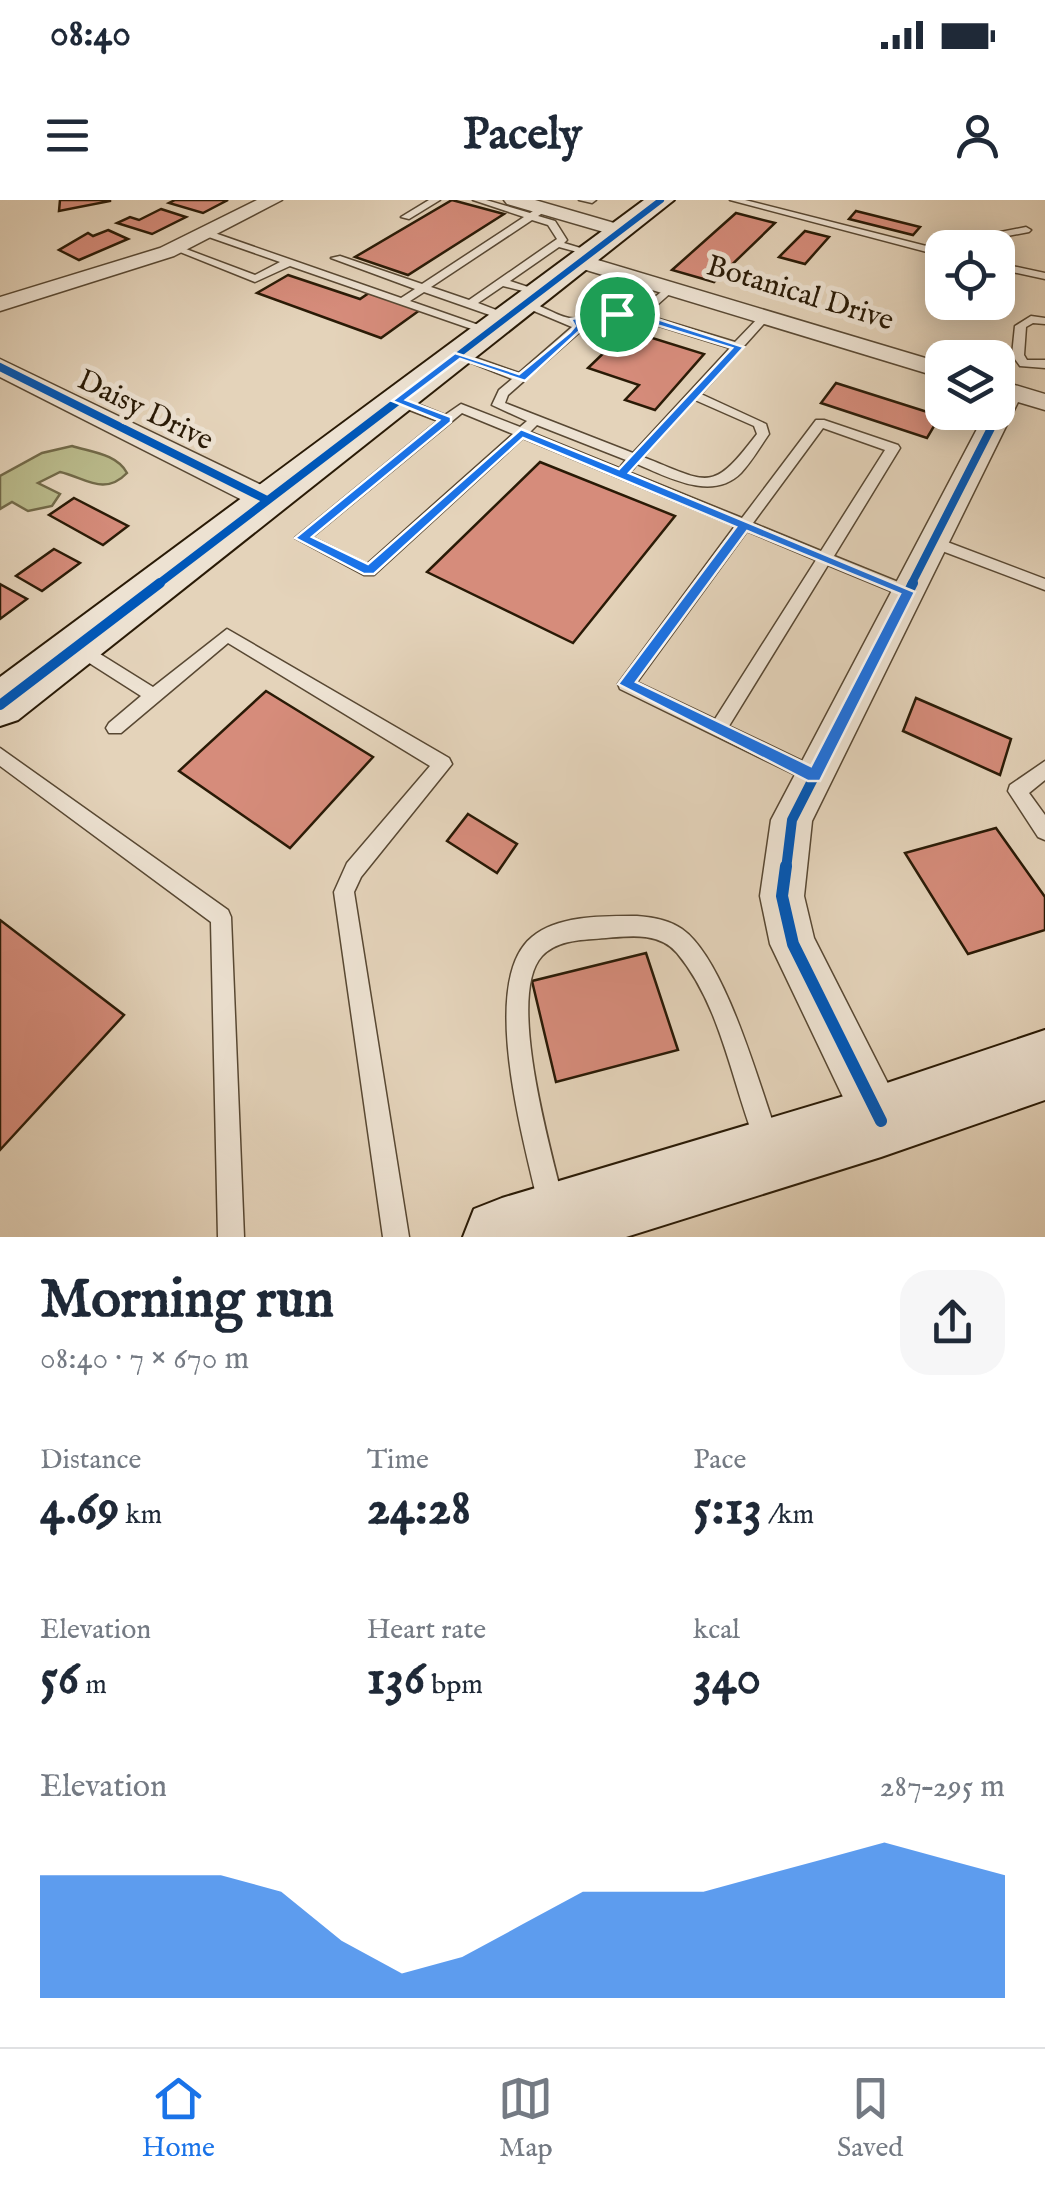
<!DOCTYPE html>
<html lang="en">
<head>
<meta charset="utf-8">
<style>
  :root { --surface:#fff; --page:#f6f6f7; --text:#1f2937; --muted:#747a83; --line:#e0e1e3; --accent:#1a73e8 }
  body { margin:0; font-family:"IM FELL English",serif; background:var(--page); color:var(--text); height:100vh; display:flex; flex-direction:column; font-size:38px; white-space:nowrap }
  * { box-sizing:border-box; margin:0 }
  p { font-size:32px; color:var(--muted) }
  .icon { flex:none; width:55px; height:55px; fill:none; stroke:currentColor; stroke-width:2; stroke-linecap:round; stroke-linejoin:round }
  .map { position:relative; height:1037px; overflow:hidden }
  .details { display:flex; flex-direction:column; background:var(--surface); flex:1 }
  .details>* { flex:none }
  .tools { position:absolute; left:925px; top:30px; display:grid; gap:20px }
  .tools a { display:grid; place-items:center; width:90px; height:90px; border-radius:20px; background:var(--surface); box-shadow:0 5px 25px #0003; font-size:50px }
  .pin { position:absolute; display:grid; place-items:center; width:85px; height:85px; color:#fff; margin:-42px; border:5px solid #fff; border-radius:50%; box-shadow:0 2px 10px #0007 }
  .round { display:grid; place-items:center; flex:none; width:105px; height:105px; border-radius:30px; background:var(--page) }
  .summary { display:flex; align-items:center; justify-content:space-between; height:170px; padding:0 40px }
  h1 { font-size:55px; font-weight:700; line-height:75px }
  .figures { display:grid; grid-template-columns:repeat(3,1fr); gap:15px; height:170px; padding:10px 40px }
  .figures div { display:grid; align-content:center }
  .figures b { font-size:50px; font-weight:700 }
  .figures small { font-size:28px; font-weight:400 }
  .figures p { font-size:28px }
  .chart { height:280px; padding:20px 40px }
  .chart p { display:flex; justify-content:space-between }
  .chart svg { width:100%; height:180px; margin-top:10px; fill:var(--accent); opacity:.7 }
  .status { display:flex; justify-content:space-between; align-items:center; height:70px; padding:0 50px; background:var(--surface); direction:ltr }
  .status svg { height:28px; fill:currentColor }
  header { display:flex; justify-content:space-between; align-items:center; height:130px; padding:0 40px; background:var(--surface); font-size:45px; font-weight:700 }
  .tab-bar { display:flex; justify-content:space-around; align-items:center; height:140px; border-top:2px solid var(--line); background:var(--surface); font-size:28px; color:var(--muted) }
  .tab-bar a { display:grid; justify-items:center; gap:5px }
  .tab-bar .selected { color:var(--accent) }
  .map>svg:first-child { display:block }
</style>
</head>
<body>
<div class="status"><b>08:40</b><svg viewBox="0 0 49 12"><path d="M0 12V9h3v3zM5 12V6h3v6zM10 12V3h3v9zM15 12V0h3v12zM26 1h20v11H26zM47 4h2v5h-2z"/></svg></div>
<header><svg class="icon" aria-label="menu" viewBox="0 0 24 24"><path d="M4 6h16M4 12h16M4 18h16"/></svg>Pacely<svg class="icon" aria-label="person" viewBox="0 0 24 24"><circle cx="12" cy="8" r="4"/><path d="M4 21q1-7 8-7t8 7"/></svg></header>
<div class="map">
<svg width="1045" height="1037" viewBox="0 0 1045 1037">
  <rect width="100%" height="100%" fill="#e4d3ba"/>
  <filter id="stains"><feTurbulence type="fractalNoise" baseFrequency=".002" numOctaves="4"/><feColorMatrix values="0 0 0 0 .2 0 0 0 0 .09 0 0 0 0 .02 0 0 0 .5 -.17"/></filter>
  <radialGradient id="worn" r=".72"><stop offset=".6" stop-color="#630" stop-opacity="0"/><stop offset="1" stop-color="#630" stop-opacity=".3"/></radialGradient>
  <path fill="#babb8c" stroke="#726a49" stroke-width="2.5" d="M72,246C91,252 117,254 127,273C104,297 84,277 60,272L38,283L60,294L52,306L28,311L12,302L0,309V276L42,253Z"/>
  <g fill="#d68c7b" stroke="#291a06" stroke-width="2.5">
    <path d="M60,0H110V1L59,11Z"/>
    <path d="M175,0H228L203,13L169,3Z"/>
    <path d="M452,0L504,14L408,75L355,57Z"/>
    <path d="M161,9L186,17L152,34L117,23L130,17L139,20Z"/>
    <path d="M856,11L920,27L913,35L849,19Z"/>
    <path d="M736,13L775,23L714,82L672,70Z"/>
    <path d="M108,30L128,39L79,60L59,50L88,33L93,36Z"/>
    <path d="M805,31L829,37L805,64L779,57Z"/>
    <path d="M288,75L360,99L369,93L420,110L381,138L257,93Z"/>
    <path d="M604,123L704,154L655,210L625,200L639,185L588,168L613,144L590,136Z"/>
    <path d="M836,183L940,216L927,238L821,203Z"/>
    <path d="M540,262L675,316L573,443L427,372Z"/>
    <path d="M74,298L128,326L103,345L49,315Z"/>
    <path d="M54,349L80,363L42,391L16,376Z"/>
    <path d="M0,384L27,399L0,419Z"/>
    <path d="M266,491L373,557L290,648L179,571Z"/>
    <path d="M916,498L1011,539L1000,575L903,531Z"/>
    <path d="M468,614L517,644L497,673L447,641Z"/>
    <path d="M996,628L1045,697V730L968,754L905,653Z"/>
    <path d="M0,720L124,815L0,950Z"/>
    <path d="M646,753L678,850L556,882L532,781Z"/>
  </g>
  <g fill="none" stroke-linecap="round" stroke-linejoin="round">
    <g stroke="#584833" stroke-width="3">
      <g id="lane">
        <path d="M429,0H440L409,19L401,17Z"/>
        <path d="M473,0H486L530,13L541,6H547V10L538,16L555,21L567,40L564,43L597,53L592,56L559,47L510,81L543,92V96L503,86L478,103L512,116V120H504L424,92L410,101L493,130V134L489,135L290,66L255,82L170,48L178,46L255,75L280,62L203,35V31L206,30L401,98L415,89L331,58L340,56L422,84L524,17ZM532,20L548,25L557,39L469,100L431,87Z"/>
        <path d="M579,0H596L592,3Z"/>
        <path d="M730,0H745L942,50V56Z"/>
        <path d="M1026,27L1031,30L1029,32L981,41L976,48H965L975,37Z"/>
        <path d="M998,63L1045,73V79L998,69Z"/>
        <path d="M670,85L675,88L674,90L646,115L735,142L761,115L770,117L701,194L766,224L769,234C760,247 752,261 741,273C712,302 668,277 637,264L633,269H623L621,266L626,260L537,225L530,232L742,318L816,220H824L898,245L900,248L834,356L913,388L916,392L913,396H903L828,365L729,526L821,570L823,576L821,582L814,584L620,489L618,484L735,326L523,238L374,375H364L295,338L438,221L394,204V198H402L445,215L461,204L520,227L527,221L492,205L499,190L512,179L452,155L462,153L519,173L572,127L522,106V102C539,102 553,115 569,118C586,121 614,110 636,112ZM617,117L637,119L730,148L633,253L505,203L508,195L584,128L586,126L582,123ZM695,200L754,226L757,234C711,294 710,283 643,257ZM462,213L513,234L367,364L312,337ZM823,228L885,250L821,351L753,323ZM747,331L816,360L715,519L637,482Z"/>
        <path d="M1031,116L1045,118V124L1033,123L1026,127L1024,155L1027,160H1045V168L1020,166L1012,155L1015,126Z"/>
        <path d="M934,337L1045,379V390L929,346V338Z"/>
        <path d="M227,429L449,558L452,564L361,677L354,692L409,1037H383L334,692L347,663L430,566L228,443L121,533H109L106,528L109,523L141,496L72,452L70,448L72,444H84L153,487Z"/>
        <path d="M0,548L228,710L231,717L244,1037H218L211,722L0,566Z"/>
        <path d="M1045,561V580L1029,593L1045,615V640L1038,637L1008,591L1010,585Z"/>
        <path d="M637,716C652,717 669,720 682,729C726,760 760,888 779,940L776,949L767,952L758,949C732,885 722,807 677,753C659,732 631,736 606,738C584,740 558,739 542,756C505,796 553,957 565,1008L561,1017L552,1021L543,1017L539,1008C526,948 477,782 532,737C558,715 605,716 637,716Z"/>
      </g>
    </g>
    <g stroke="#584833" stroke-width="3">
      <g id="street">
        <path d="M257,0H282L174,56L0,111V97L160,48Z"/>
        <path d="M504,0H535L628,27L631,31L621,37L507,4Z"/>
        <path d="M581,55L942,163V178L573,66L570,61L573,56Z"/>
        <path d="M0,159L278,293L282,300L278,307H256L0,177Z"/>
        <path d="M998,180L1045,194V210L1018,202L812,621L804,696L814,738L907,921L899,939L881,947L863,939L770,744L760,696L771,620L986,212H998Z"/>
      </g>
    </g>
    <g stroke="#291a06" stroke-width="4">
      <g id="secondary">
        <path d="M644,0H674L18,520L0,526V477Z"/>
        <path d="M1045,830V900L881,957L626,1037H463L474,1009L502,998L881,885Z"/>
      </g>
    </g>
    <use href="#lane" fill="#ede2d2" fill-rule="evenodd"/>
    <use href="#street" fill="#ede2d2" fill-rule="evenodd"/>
    <use href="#secondary" fill="#ede2d2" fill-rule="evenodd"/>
    <g stroke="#ede2d2" stroke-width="10">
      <path id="cycleway-far3" d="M441,168L661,0"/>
    </g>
    <g stroke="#ede2d2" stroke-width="12">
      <g id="cycleway-far2">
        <path d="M0,167L267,300"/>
        <path d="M157,385L445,165"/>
        <path d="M911,385L1010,191"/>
      </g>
    </g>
    <g stroke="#ede2d2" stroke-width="16">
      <g id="cycleway-far1">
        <path d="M0,505L160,383"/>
        <path d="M786,669L792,620L913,383"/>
      </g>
    </g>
    <g stroke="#ede2d2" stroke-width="19">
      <path id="cycleway" d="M786,666L782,696L793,744L881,921"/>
    </g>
    <use href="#cycleway-far3" stroke="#0057b8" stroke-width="6"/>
    <use href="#cycleway-far2" stroke="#0057b8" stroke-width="8"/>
    <use href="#cycleway-far1" stroke="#0057b8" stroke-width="10"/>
    <use href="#cycleway" stroke="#0057b8" stroke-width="12"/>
  </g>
  <path fill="#1a73e8" stroke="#fff" stroke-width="2.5" fill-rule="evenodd" d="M617,111L642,114L744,147L629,273L915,392L820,581H808L618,484L736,327L523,238L374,374H364L295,338L439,220L392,201L455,153L519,174L570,132L575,126L571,119ZM617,118L637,119L732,148L619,269L521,229L368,364L312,337L451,222V217L406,200L460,159L525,181L585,126L583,123ZM747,331L900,394L811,566L636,482Z"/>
  <g text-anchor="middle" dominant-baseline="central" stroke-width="10" stroke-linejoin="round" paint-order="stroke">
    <g font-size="30" fill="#291a06" stroke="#ede2d2">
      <text transform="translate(800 94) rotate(17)">Botanical Drive</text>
      <text transform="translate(145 211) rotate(26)">Daisy Drive</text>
    </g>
  </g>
  <rect width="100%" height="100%" filter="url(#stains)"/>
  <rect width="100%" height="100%" fill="url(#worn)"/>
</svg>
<div class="tools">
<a><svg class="icon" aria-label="locate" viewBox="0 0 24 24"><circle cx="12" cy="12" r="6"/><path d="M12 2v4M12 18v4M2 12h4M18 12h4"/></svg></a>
<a><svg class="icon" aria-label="layers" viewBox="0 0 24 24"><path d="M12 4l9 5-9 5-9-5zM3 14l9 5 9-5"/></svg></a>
</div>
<div class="pin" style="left:617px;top:114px;background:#1e9e55"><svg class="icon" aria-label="arrive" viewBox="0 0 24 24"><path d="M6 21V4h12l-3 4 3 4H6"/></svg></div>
</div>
<section class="details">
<div class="summary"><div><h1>Morning run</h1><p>08:40 · 7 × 670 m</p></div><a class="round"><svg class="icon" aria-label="share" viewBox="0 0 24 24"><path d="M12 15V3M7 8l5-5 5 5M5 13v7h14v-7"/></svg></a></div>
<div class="figures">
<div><p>Distance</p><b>4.69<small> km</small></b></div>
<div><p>Time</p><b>24:28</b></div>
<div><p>Pace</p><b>5:13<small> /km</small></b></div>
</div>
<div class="figures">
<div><p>Elevation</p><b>56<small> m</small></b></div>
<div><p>Heart rate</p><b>136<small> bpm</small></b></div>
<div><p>kcal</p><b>340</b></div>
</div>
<div class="chart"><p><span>Elevation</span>287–295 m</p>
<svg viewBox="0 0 160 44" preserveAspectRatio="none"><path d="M0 44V14L10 14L20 14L30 14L40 18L50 30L60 38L70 34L80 26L90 18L100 18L110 18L120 14L130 10L140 6L150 10L160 14V44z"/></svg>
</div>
</section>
<nav class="tab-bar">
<a class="selected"><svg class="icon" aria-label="home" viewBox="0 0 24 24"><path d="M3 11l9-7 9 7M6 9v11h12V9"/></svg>Home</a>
<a><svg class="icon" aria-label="map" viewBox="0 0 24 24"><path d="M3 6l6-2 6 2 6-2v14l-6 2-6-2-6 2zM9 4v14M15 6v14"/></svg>Map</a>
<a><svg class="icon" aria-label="saved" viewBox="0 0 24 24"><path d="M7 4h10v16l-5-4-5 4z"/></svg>Saved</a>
</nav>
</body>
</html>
